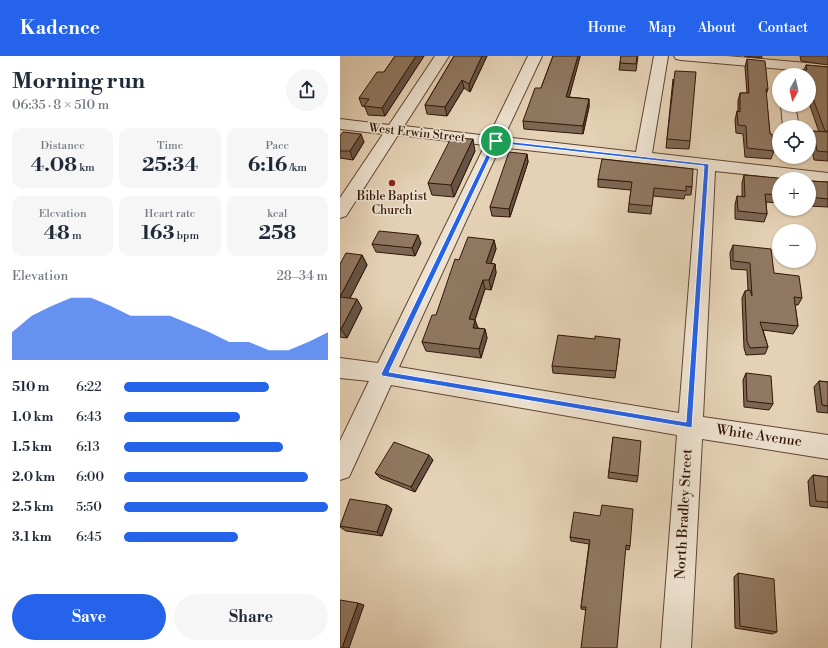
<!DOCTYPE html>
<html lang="en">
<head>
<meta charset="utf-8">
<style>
  :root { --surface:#fff; --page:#f6f6f7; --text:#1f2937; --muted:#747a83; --accent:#2563eb }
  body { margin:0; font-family:"Libre Bodoni",serif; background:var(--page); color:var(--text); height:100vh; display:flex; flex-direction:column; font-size:15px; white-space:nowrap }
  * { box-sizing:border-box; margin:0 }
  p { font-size:13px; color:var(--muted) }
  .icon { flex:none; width:22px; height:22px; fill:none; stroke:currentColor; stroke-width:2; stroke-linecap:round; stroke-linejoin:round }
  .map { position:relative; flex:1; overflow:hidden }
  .details { display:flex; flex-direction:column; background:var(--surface); width:340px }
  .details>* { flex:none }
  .needle { width:26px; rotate:188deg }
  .fabs { position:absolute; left:432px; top:12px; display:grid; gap:8px }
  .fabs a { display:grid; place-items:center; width:44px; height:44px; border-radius:50%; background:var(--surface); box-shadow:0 1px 3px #0004; font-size:20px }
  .pin { position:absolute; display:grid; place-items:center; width:34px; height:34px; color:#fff; margin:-17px; border:2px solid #fff; border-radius:50%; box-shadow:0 1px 4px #0007 }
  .round { display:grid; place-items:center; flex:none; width:42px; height:42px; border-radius:21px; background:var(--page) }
  .overview { display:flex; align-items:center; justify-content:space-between; height:68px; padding:0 12px }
  h1 { font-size:22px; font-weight:800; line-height:30px }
  .figures { display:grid; grid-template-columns:repeat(3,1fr); gap:6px; height:68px; padding:4px 12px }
  .figures div { display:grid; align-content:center; border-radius:10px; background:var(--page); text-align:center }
  .figures b { font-size:20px; font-weight:800 }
  .figures small { font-size:11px; font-weight:400 }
  .figures p { font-size:11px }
  .chart { height:112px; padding:8px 12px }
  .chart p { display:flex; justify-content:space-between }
  .chart svg { width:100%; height:72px; margin-top:4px; fill:var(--accent); opacity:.7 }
  .action { display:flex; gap:8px; margin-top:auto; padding:8px 12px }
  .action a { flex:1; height:46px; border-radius:24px; background:var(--accent); color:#fff; font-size:16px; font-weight:800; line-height:46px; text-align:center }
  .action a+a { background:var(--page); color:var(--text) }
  ul { padding:0 12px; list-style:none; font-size:13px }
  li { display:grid; grid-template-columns:64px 48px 1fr; align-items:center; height:30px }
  li i { height:10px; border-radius:5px; background:var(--accent) }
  header { display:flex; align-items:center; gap:24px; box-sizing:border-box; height:56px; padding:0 20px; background:var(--accent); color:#fff }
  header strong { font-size:19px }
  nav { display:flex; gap:22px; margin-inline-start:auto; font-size:14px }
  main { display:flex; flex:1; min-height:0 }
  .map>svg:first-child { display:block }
</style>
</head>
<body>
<header>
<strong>Kadence</strong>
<nav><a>Home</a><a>Map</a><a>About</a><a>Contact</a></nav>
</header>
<main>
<section class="details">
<div class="overview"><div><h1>Morning run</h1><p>06:35 · 8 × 510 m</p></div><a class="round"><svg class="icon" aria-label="share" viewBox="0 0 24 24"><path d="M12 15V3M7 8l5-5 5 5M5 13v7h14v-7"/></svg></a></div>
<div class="figures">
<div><p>Distance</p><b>4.08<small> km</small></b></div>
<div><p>Time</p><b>25:34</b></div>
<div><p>Pace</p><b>6:16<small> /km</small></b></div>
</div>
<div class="figures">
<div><p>Elevation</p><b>48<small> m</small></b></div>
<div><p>Heart rate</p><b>163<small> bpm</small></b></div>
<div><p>kcal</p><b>258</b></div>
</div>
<div class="chart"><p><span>Elevation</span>28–34 m</p>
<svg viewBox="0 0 160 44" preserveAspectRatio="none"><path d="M0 44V27L10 17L20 11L30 6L40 6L50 11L60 17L70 17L80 17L90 22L100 27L110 33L120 33L130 38L140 38L150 33L160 27V44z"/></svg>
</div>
<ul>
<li><b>510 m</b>6:22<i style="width:71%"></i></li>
<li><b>1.0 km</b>6:43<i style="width:57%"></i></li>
<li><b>1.5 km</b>6:13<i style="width:78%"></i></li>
<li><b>2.0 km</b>6:00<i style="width:90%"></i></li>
<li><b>2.5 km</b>5:50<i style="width:100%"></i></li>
<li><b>3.1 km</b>6:45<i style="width:56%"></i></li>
</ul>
<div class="action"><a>Save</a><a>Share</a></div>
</section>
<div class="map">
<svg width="488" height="592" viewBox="0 0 488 592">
  <rect width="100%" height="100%" fill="#e5d2b6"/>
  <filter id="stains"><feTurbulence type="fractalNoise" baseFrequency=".005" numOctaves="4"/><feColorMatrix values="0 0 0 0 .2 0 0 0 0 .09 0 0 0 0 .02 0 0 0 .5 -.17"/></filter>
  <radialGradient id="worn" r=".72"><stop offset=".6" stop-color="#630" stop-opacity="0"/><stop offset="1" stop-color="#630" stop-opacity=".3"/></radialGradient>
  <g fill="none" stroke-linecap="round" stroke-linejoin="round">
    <g stroke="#604532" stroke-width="2">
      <g id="minor">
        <path d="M95,0H109L64,70L149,80L188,0H202L164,81L296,96L314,0H328L312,97L488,117V127L469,125V123H448L375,115L363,361L488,379V403L362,383L351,592H321L337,379L51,329L9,421L0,424V385L29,325L0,322V302L38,307L145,89L58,79L6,160L0,162V142L43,78L0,73V63L49,69ZM160,91L358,113L339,357L59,311Z"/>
        <path d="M334,0H387L488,9V17L341,4L336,3Z"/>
        <path d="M441,49H455L459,71H443Z"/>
      </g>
    </g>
    <use href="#minor" fill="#eee2d0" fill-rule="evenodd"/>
  </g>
  <g fill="#7c6754" stroke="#331606">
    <path d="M55,0H84L45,60L28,59L25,51L22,50L19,42L44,16Z"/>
    <path d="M114,0H147L130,36L124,32L107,60L87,58L85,49Z"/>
    <path d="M213,0H240L229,41L249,43V51L243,78L184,73L183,65L201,32Z"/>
    <path d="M281,0H298L296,15L279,14Z"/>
    <path d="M404,0H422V2Z"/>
    <path d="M460,0H488V9L461,5Z"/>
    <path d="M407,3L428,33L426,39L430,78L434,95L431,103L405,101L403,78L396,77L395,64L397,55H398V45L400,37H407L405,11Z"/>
    <path d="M466,9L488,11V105L474,104L470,83L473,75L479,76L469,47V19H459L461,14H464Z"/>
    <path d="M333,23L350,85L349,93L326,92Z"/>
    <path d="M0,80L24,86L13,104L0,102Z"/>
    <path d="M135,95L114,141L92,139L88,127Z"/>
    <path d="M187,98L188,106L170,161L152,160L150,151Z"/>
    <path d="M404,119L439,123V147L426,146L427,158L424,166L395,163V149L397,140L402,141V127Z"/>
    <path d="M258,123L352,131L351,139H345L344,143L313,140L311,158L288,156L291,134L258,131Z"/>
    <path d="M469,125L488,126V151L469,150Z"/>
    <path d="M154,184L156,193L151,207L155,208L156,217L151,234L145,233L135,264L138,272L145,273L147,282L141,302L86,295L82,286L96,259L119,204Z"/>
    <path d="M81,187L75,200L36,196L32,188Z"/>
    <path d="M393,189L434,217L462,242L458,249H455L458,270L453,278L423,274L428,291L425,298L406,299L404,292L402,242L405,235L408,234L407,214L391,213L390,197Z"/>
    <path d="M22,199L27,209L10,242L22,252L7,282L0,281V208Z"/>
    <path d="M255,283H280L275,322L213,317L212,310Z"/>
    <path d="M406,317L433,348L429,354L404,351L403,324Z"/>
    <path d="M479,325L488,326V357L477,356L474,331Z"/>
    <path d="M273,381L298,420L297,426L268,422Z"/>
    <path d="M93,404L75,436L40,422L35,417Z"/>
    <path d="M473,419L488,421V452L470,450L468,425Z"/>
    <path d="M47,449L52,453L42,480L6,475L0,471Z"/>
    <path d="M230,481L290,490L289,494L286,493L246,554L241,553V551L249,488L231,485Z"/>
    <path d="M398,517L437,576L432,578L395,572L394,521Z"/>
  </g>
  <g fill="#655445" stroke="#331606">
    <path d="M76,0H84L45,60L42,52Z"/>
    <path d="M142,0H147L130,36L129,28Z"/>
    <path d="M238,0H240V1L227,49L226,41Z"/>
    <path d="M122,24L124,32L107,60L105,51Z"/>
    <path d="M249,43V51L243,78V70Z"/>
    <path d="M21,78L24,86L13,104L10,95Z"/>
    <path d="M133,83L135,95L114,141L111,129Z"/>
    <path d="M187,98L188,106L170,161L169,153Z"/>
    <path d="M78,179L81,187L75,200L72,192Z"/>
    <path d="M154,184L156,193L148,216L146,207Z"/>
    <path d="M22,199L27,209L6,250L0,241Z"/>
    <path d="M155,208L156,217L151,234L149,224Z"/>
    <path d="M143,224L145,233L132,272L129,263Z"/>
    <path d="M17,243L22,252L7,282L1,273Z"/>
    <path d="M135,264L138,273L133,272Z"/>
    <path d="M145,273L147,282L141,302L139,293Z"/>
    <path d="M89,399L93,404L75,436L71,431Z"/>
    <path d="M47,449L52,453L42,480L37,476Z"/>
    <path d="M18,547L24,549L9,592H2Z"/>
  </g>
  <g fill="#907862" stroke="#331606">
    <path d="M55,0H76L42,52L24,50L29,43L19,42L37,16H44Z"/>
    <path d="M114,0H142L129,28L122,24L105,51L85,49Z"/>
    <path d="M213,0H238L226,41L249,43L243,70L183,65L195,32H201Z"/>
    <path d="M281,0H297L296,8L280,7Z"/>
    <path d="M407,3L425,5L428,33H426L430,78H432L434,95L407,92L406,70L398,69L397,55L400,56V37H409Z"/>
    <path d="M466,9L488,11V75H485L469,32V19H462L461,14H467Z"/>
    <path d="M335,15L356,16L350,85L327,83Z"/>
    <path d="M473,75L488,76V96L477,95Z"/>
    <path d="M3,76L21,78L10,95H0V80Z"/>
    <path d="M111,82L133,83L111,129L88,127Z"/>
    <path d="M169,96L187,98L169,153L150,151Z"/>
    <path d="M262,103L353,113L352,131L346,130V135L314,132L312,150L289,148L292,126L258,123Z"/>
    <path d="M404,119L449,123H439V139L425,138L427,158L398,155L397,140L405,141Z"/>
    <path d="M469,125L488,126V143L469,141Z"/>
    <path d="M39,175L78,179L72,192L32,188Z"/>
    <path d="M128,181L154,184L146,207L155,208L149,224H143L129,263L135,264L133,272L145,273L139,293L82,286L92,259H96L115,203L119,204Z"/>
    <path d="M393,189L431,193L434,217L459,220L462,242L454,241L458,270L420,266L428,291L410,292L407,285L405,235L410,234L412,240L410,207L393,205Z"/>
    <path d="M6,197L22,199L0,241L17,243L1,273H0V208Z"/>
    <path d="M218,279L255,283V280L280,283L276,315L212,310Z"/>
    <path d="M406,317L431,320L433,348L407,345Z"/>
    <path d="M479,325L488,326V350L482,349Z"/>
    <path d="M273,381L301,385L298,420L269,416Z"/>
    <path d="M54,386L89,399L71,431L35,417Z"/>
    <path d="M473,419L488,421V446L476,445Z"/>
    <path d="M10,443L47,449L37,476L0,470Z"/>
    <path d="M262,449L293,453L290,490L286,489L277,592H241L246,551H241L250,484L230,481L234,456L260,460Z"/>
    <path d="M398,517L434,523L437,576L400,570Z"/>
    <path d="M0,544L18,547L2,592H0Z"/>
  </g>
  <path fill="#2563eb" stroke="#fff" fill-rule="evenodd" d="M156,84L369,108L352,372L42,320L41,318L153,85ZM157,87L364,110L346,366L49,316Z"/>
  <circle fill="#8f2418" stroke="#eee2d0" stroke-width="1.5" cx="52" cy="127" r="4"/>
  <g text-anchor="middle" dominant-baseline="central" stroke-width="3" stroke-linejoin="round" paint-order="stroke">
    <g font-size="12" fill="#331606" stroke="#eee2d0">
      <text transform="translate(77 77) rotate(6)">West Erwin Street</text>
    </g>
    <g font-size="12" fill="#331606" stroke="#eee2d0">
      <text x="52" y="140">Bible Baptist<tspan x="52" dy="14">Church</tspan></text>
    </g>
    <g font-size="14" fill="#331606" stroke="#eee2d0">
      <text transform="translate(419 380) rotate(8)">White Avenue</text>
      <text transform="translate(344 458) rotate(-87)">North Bradley Street</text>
    </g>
  </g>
  <rect width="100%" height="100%" filter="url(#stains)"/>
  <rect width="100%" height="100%" fill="url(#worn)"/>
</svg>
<div class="fabs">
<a><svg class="needle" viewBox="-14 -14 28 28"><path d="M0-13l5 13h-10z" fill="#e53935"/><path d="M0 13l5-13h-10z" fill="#747a83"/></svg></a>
<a><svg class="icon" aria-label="locate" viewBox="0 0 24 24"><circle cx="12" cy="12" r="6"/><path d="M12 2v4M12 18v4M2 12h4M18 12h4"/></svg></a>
<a>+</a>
<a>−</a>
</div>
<div class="pin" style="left:156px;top:85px;background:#1e9e55"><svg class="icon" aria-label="arrive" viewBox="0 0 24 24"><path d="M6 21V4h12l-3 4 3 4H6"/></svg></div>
</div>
</main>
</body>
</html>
